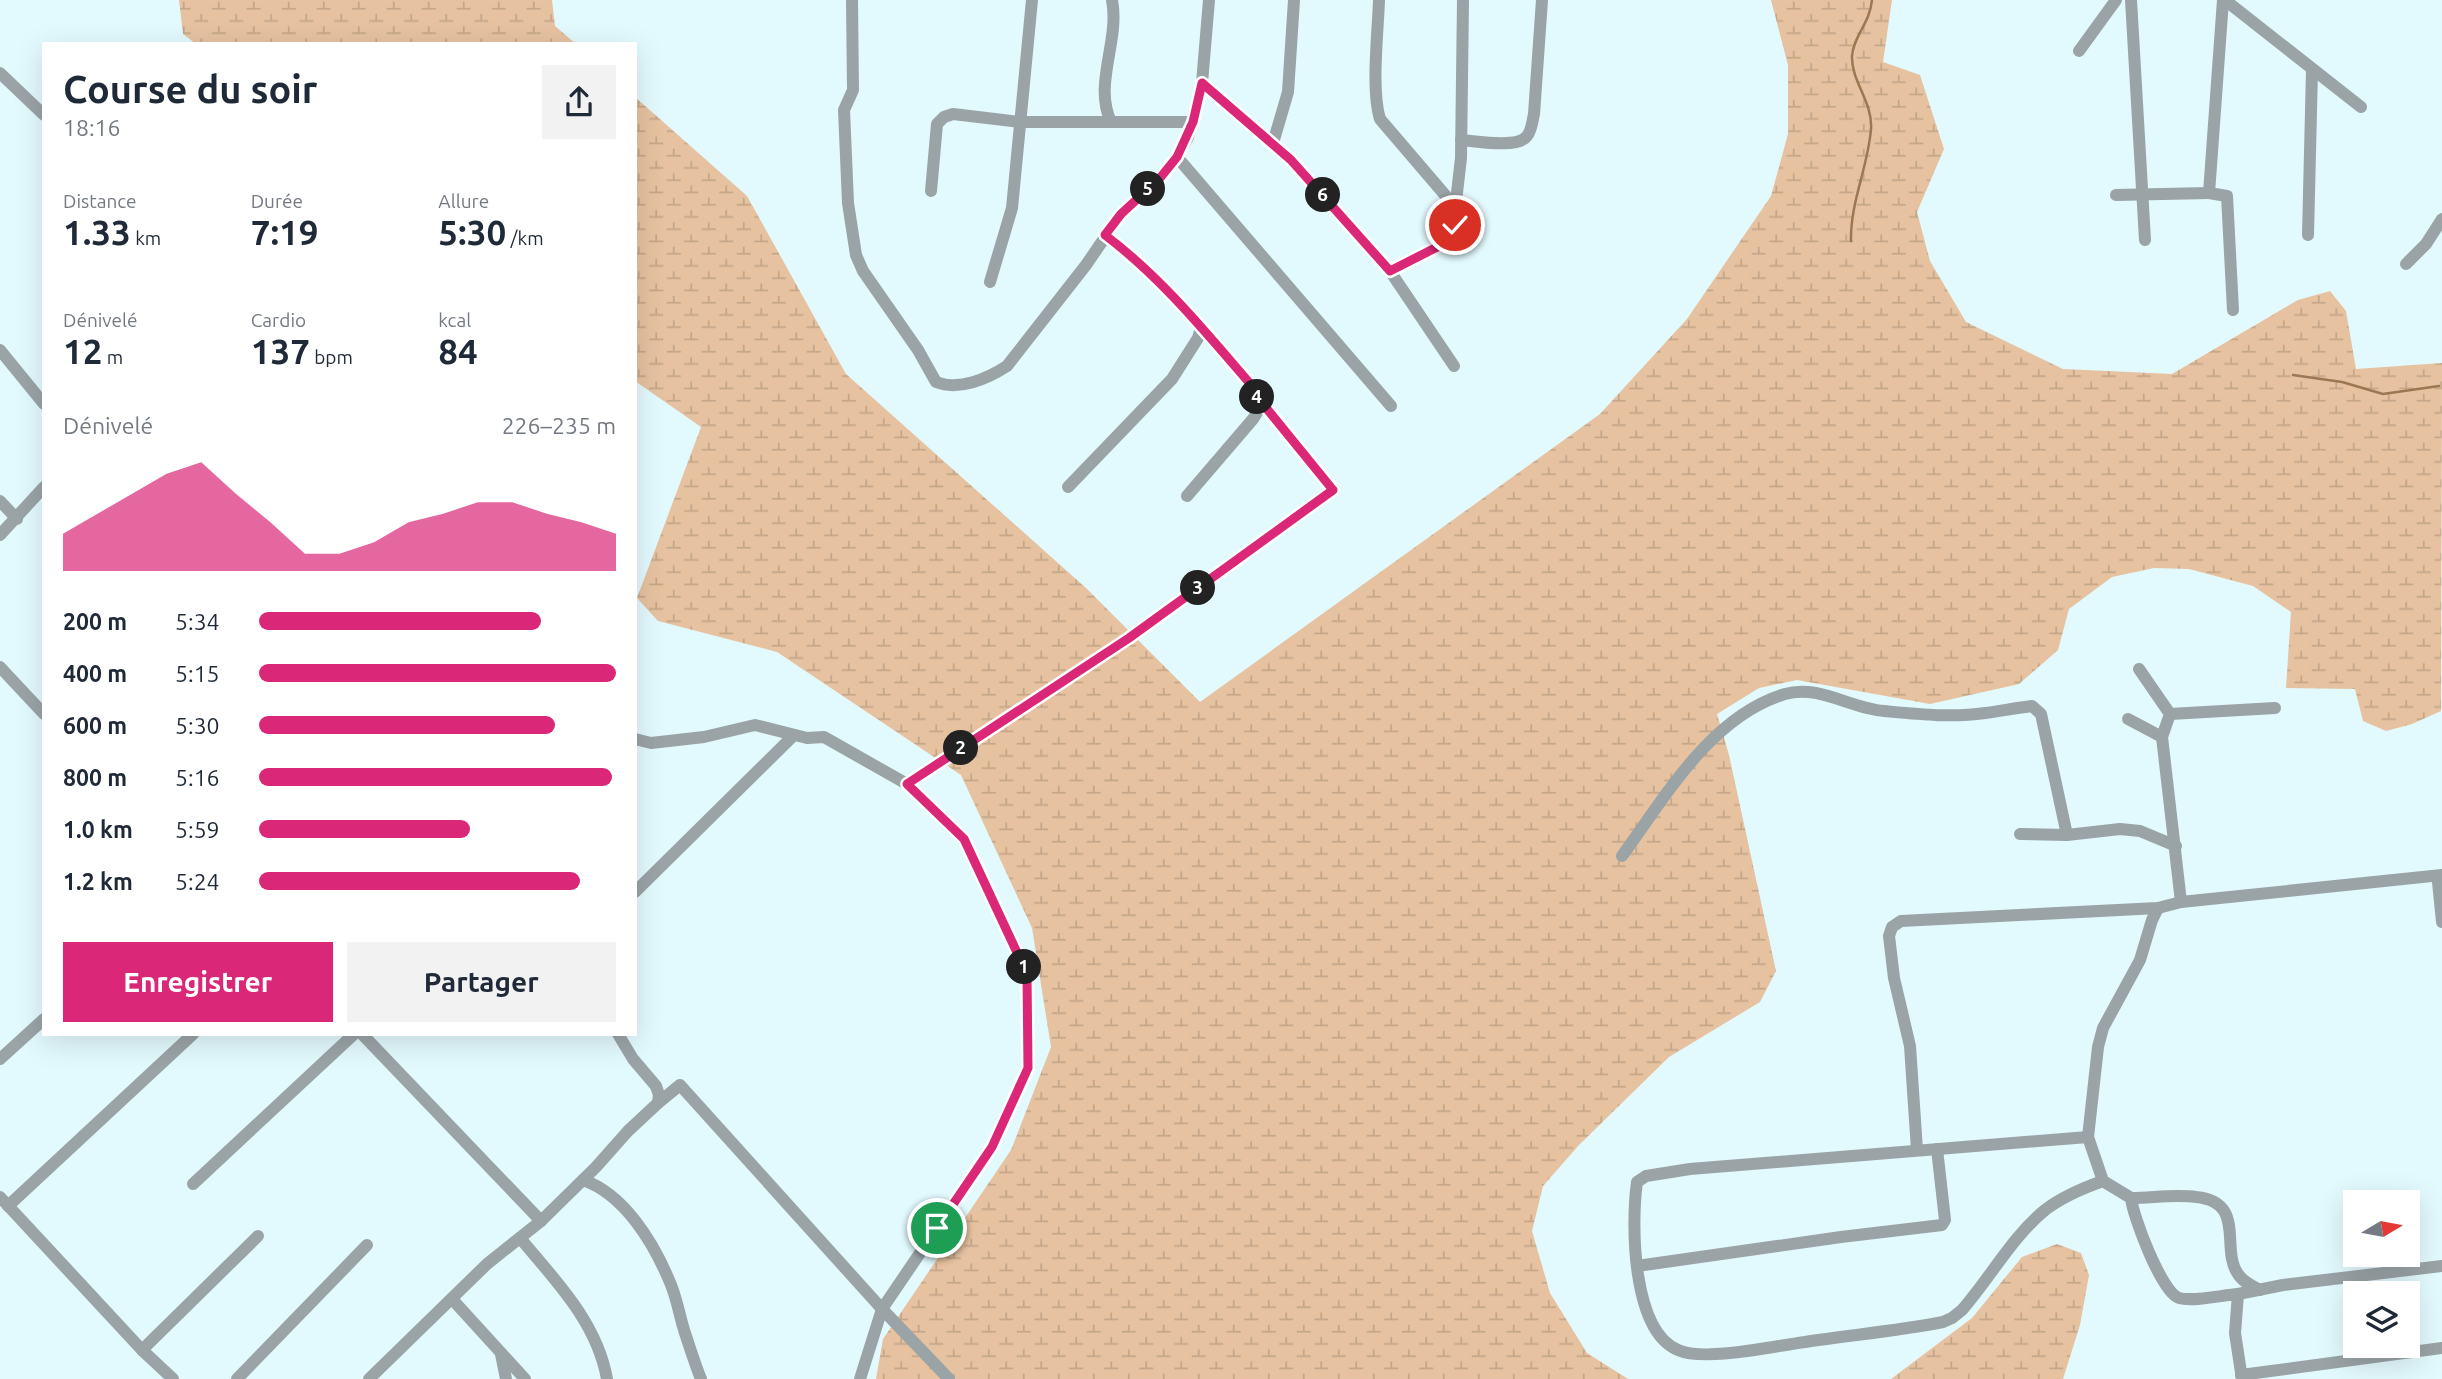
<!DOCTYPE html>
<html lang="fr">
<head>
<meta charset="utf-8">
<style>
  :root { --surface:#fff; --page:#f2f2f3; --text:#1f2937; --muted:#747a83; --accent:#db2777 }
  body { margin:0; font-family:Ubuntu,sans-serif; background:var(--page); color:var(--text); height:100vh; display:flex; flex-direction:column; font-size:26px; white-space:nowrap }
  * { box-sizing:border-box; margin:0 }
  p { font-size:23px; color:var(--muted) }
  .icon { flex:none; width:38px; height:38px; fill:none; stroke:currentColor; stroke-width:2; stroke-linecap:round; stroke-linejoin:round }
  .map { position:relative; flex:1; overflow:hidden }
  .details { position:absolute; left:42px; top:42px; width:595px; height:994px; display:flex; flex-direction:column; background:var(--surface); border-radius:0px; box-shadow:0 7px 28px #0002 }
  .details>* { flex:none }
  .needle { width:46px; rotate:80deg }
  .fabs { position:absolute; left:2343px; top:1190px; display:grid; gap:14px }
  .fabs a { display:grid; place-items:center; width:77px; height:77px; border-radius:0px; background:var(--surface); box-shadow:0 7px 28px #0002; font-size:35px }
  .pin { position:absolute; display:grid; place-items:center; width:60px; height:60px; color:#fff; margin:-30px; border:4px solid #fff; border-radius:50%; box-shadow:0 2px 7px #0007 }
  .km { position:absolute; width:35px; height:35px; margin:-18px; border-radius:50%; background:#222; color:#fff; font-size:19px; line-height:35px; text-align:center }
  .round { display:grid; place-items:center; flex:none; width:74px; height:74px; border-radius:0px; background:var(--page) }
  .summary { display:flex; align-items:center; justify-content:space-between; height:119px; padding:0 21px }
  h1 { font-size:38px; font-weight:700; line-height:52px }
  .figures { display:grid; grid-template-columns:repeat(3,1fr); gap:10px; height:119px; padding:7px 21px }
  .figures div { display:grid; align-content:center }
  .figures b { font-size:35px; font-weight:700 }
  .figures small { font-size:19px; font-weight:400 }
  .figures p { font-size:19px }
  .chart { height:196px; padding:14px 21px }
  .chart p { display:flex; justify-content:space-between }
  .chart svg { width:100%; height:126px; margin-top:7px; fill:var(--accent); opacity:.7 }
  .action { display:flex; gap:14px; margin-top:auto; padding:14px 21px }
  .action a { flex:1; height:80px; border-radius:0px; background:var(--accent); color:#fff; font-size:28px; font-weight:700; line-height:80px; text-align:center }
  .action a+a { background:var(--page); color:var(--text) }
  ul { padding:0 21px; list-style:none; font-size:23px }
  li { display:grid; grid-template-columns:112px 84px 1fr; align-items:center; height:52px }
  li i { height:18px; border-radius:9px; background:var(--accent) }
  .map>svg:first-child { display:block }
</style>
</head>
<body>
<div class="map">
<svg width="2442" height="1379" viewBox="0 0 2442 1379">
  <defs>
    <pattern id="wetland-marsh" width="20" height="14" patternUnits="userSpaceOnUse" patternTransform="scale(1.75)"><rect width="20" height="14" fill="#e6c2a0"/><path d="M1 5h8M5 5V1M11 12h8M15 12V8" fill="none" stroke="#c4a689"/></pattern>
  </defs>
  <rect width="100%" height="100%" fill="#e2f9fe"/>
  <g fill="url(#wetland-marsh)">
    <path d="M179,0H552L555,26L576,44H196L183,34Z"/>
    <path d="M1771,0H1892L1883,62L1920,75L1944,149L1917,212L1930,261L1966,322L2063,369L2172,374L2298,300L2330,291L2346,311L2356,369L2442,363L2441,711L2412,724L2386,731L2363,721L2355,689L2286,688L2291,612L2253,586L2189,569L2154,568L2112,577L2069,609L2058,650L2019,684L1930,704L1797,680L1759,688L1717,714L1729,755L1776,971L1760,1002L1669,1057L1579,1145L1543,1186L1532,1231L1550,1293L1587,1353L1628,1379H876L883,1339L1011,1150L1051,1047L1032,928L961,775L777,652L658,621L637,598L701,427L635,381V97L747,196L846,374L1086,588L1200,702L1600,414L1687,319L1771,196L1788,134V65Z"/>
    <path d="M2057,1244L2081,1253L2089,1275L2080,1325L2063,1379H1891L1972,1318L2022,1257Z"/>
  </g>
  <g fill="none" stroke-linecap="round" stroke-linejoin="round">
    <g stroke="#9c7752" stroke-width="2.5">
      <path d="M1851,241C1850,203 1868,167 1871,129C1873,102 1851,81 1852,56C1853,37 1870,23 1872,0"/>
      <path d="M2293,375L2342,382L2383,394L2439,386"/>
    </g>
    <g stroke="#9aa3a6" stroke-width="12">
      <path d="M852,0L853,90L844,110L848,203L856,255L863,271L918,350L936,382C959,391 987,379 1007,366L1086,265L1121,214L1160,178L1177,157L1188,137L1202,83L1209,0"/>
      <path d="M1379,0C1378,32 1371,90 1380,119L1457,209"/>
      <path d="M2131,0L2145,240"/>
      <path d="M2223,0L2209,193L2227,196L2233,310"/>
      <path d="M2225,0L2361,107"/>
      <path d="M2079,51L2116,0"/>
      <path d="M0,73L44,115"/>
      <path d="M1202,83L1291,160L1326,198L1390,271L1454,366"/>
      <path d="M1111,122C1093,84 1120,41 1112,0"/>
      <path d="M1461,140C1477,141 1518,149 1527,136C1532,130 1532,122 1534,114L1542,0"/>
      <path d="M1273,143L1288,92L1294,0"/>
      <path d="M1177,157L1391,406"/>
      <path d="M931,191L937,124L944,117L953,114L1020,122H1193"/>
      <path d="M2116,195L2209,193"/>
      <path d="M2308,235L2312,70"/>
      <path d="M2406,264L2426,244L2442,219"/>
      <path d="M1390,271L1445,243L1452,236L1461,158L1463,0"/>
      <path d="M990,282L1012,208L1032,0"/>
      <path d="M0,350L44,404"/>
      <path d="M1068,487L1172,379L1198,338L1201,328"/>
      <path d="M1187,496L1253,419L1258,411V398"/>
      <path d="M0,501L17,519"/>
      <path d="M0,535L44,487"/>
      <path d="M0,667L44,714"/>
      <path d="M2139,669L2170,714L2162,737L2181,902"/>
      <path d="M2170,714L2275,708"/>
      <path d="M2128,719L2162,737"/>
      <path d="M635,739L651,743L704,737L755,725L807,738L824,737L907,784L1129,638L1333,490L1258,398L1253,387C1207,334 1162,278 1106,235"/>
      <path d="M2020,834L2067,835L2120,829L2140,831L2176,846"/>
      <path d="M1622,856C1665,797 1711,716 1785,694C1819,684 1851,709 1884,711C1916,714 1952,718 1985,713C2000,711 2016,708 2032,706L2041,714L2067,835"/>
      <path d="M2442,875L2438,882L2442,922"/>
      <path d="M635,892L794,735"/>
      <path d="M2158,908L2152,920L2140,960L2103,1028L2098,1047L2088,1137L2103,1181L2131,1198C2133,1217 2162,1293 2179,1298C2193,1302 2223,1295 2238,1294L2235,1333L2242,1379"/>
      <path d="M362,1034L541,1221"/>
      <path d="M0,1059L44,1019"/>
      <path d="M658,1103L680,1085L882,1309L949,1379"/>
      <path d="M2088,1137L1690,1169L1646,1176L1637,1182C1631,1224 1632,1331 1678,1350C1705,1362 1774,1346 1805,1342C1851,1335 1897,1331 1943,1322L1952,1318L1962,1310C1990,1278 2012,1237 2045,1210C2062,1197 2083,1188 2103,1181"/>
      <path d="M1917,1150L1910,1046L1894,978L1889,936L1892,927L1901,921L2158,908L2181,902L2442,875"/>
      <path d="M583,1180C624,1194 653,1242 669,1280C677,1297 679,1315 685,1333C690,1348 695,1364 701,1379"/>
      <path d="M193,1184L354,1034"/>
      <path d="M0,1197L142,1350L173,1379"/>
      <path d="M2131,1198C2152,1198 2175,1194 2196,1197C2247,1202 2220,1249 2238,1274C2243,1282 2252,1286 2260,1290"/>
      <path d="M8,1206L193,1034"/>
      <path d="M520,1238C555,1280 597,1322 607,1379"/>
      <path d="M1637,1266L1841,1237L1942,1225L1945,1220L1937,1149"/>
      <path d="M2238,1294L2283,1285L2442,1266"/>
      <path d="M452,1299L525,1379"/>
      <path d="M142,1350L258,1236"/>
      <path d="M501,1354L506,1379"/>
      <path d="M2241,1375L2442,1348"/>
      <path d="M237,1379L367,1245"/>
      <path d="M369,1379L487,1264L541,1221L596,1167L628,1131L658,1103L659,1095L656,1086L633,1059L618,1034"/>
      <path d="M860,1379L882,1309L992,1147L1028,1068L1027,974L963,839L907,784"/>
    </g>
  </g>
  <g fill="none" stroke-linecap="round" stroke-linejoin="round">
    <g stroke="#fff" stroke-width="14">
      <path id="route" d="M937,1228L992,1147L1028,1068L1027,974L964,839L907,784L1129,638L1333,490L1258,398L1253,387C1207,334 1162,278 1105,235L1121,214L1160,178L1177,157L1193,122L1202,83L1291,160L1390,271L1445,243L1452,236L1455,225"/>
    </g>
    <use href="#route" stroke="#db2777" stroke-width="9"/>
  </g>
</svg>
<div class="fabs">
<a><svg class="needle" viewBox="-14 -14 28 28"><path d="M0-13l5 13h-10z" fill="#e53935"/><path d="M0 13l5-13h-10z" fill="#747a83"/></svg></a>
<a><svg class="icon" aria-label="layers" viewBox="0 0 24 24"><path d="M12 4l9 5-9 5-9-5zM3 14l9 5 9-5"/></svg></a>
</div>
<div class="pin" style="left:937px;top:1228px;background:#1e9e55"><svg class="icon" aria-label="arrive" viewBox="0 0 24 24"><path d="M6 21V4h12l-3 4 3 4H6"/></svg></div>
<div class="pin" style="left:1455px;top:225px;background:#d93025"><svg class="icon" aria-label="check" viewBox="0 0 24 24"><path d="M5 12l5 5 9-10"/></svg></div>
<b class="km" style="left:1024px;top:967px">1</b>
<b class="km" style="left:961px;top:748px">2</b>
<b class="km" style="left:1198px;top:588px">3</b>
<b class="km" style="left:1257px;top:397px">4</b>
<b class="km" style="left:1148px;top:189px">5</b>
<b class="km" style="left:1323px;top:195px">6</b>
<section class="details">
<div class="summary"><div><h1>Course du soir</h1><p>18:16</p></div><a class="round"><svg class="icon" aria-label="share" viewBox="0 0 24 24"><path d="M12 15V3M7 8l5-5 5 5M5 13v7h14v-7"/></svg></a></div>
<div class="figures">
<div><p>Distance</p><b>1.33<small> km</small></b></div>
<div><p>Durée</p><b>7:19</b></div>
<div><p>Allure</p><b>5:30<small> /km</small></b></div>
</div>
<div class="figures">
<div><p>Dénivelé</p><b>12<small> m</small></b></div>
<div><p>Cardio</p><b>137<small> bpm</small></b></div>
<div><p>kcal</p><b>84</b></div>
</div>
<div class="chart"><p><span>Dénivelé</span>226–235 m</p>
<svg viewBox="0 0 160 44" preserveAspectRatio="none"><path d="M0 44V31L10 24L20 17L30 10L40 6L50 17L60 27L70 38L80 38L90 34L100 27L110 24L120 20L130 20L140 24L150 27L160 31V44z"/></svg>
</div>
<ul>
<li><b>200 m</b>5:34<i style="width:79%"></i></li>
<li><b>400 m</b>5:15<i style="width:100%"></i></li>
<li><b>600 m</b>5:30<i style="width:83%"></i></li>
<li><b>800 m</b>5:16<i style="width:99%"></i></li>
<li><b>1.0 km</b>5:59<i style="width:59%"></i></li>
<li><b>1.2 km</b>5:24<i style="width:90%"></i></li>
</ul>
<div class="action"><a>Enregistrer</a><a>Partager</a></div>
</section>
</div>
</body>
</html>
